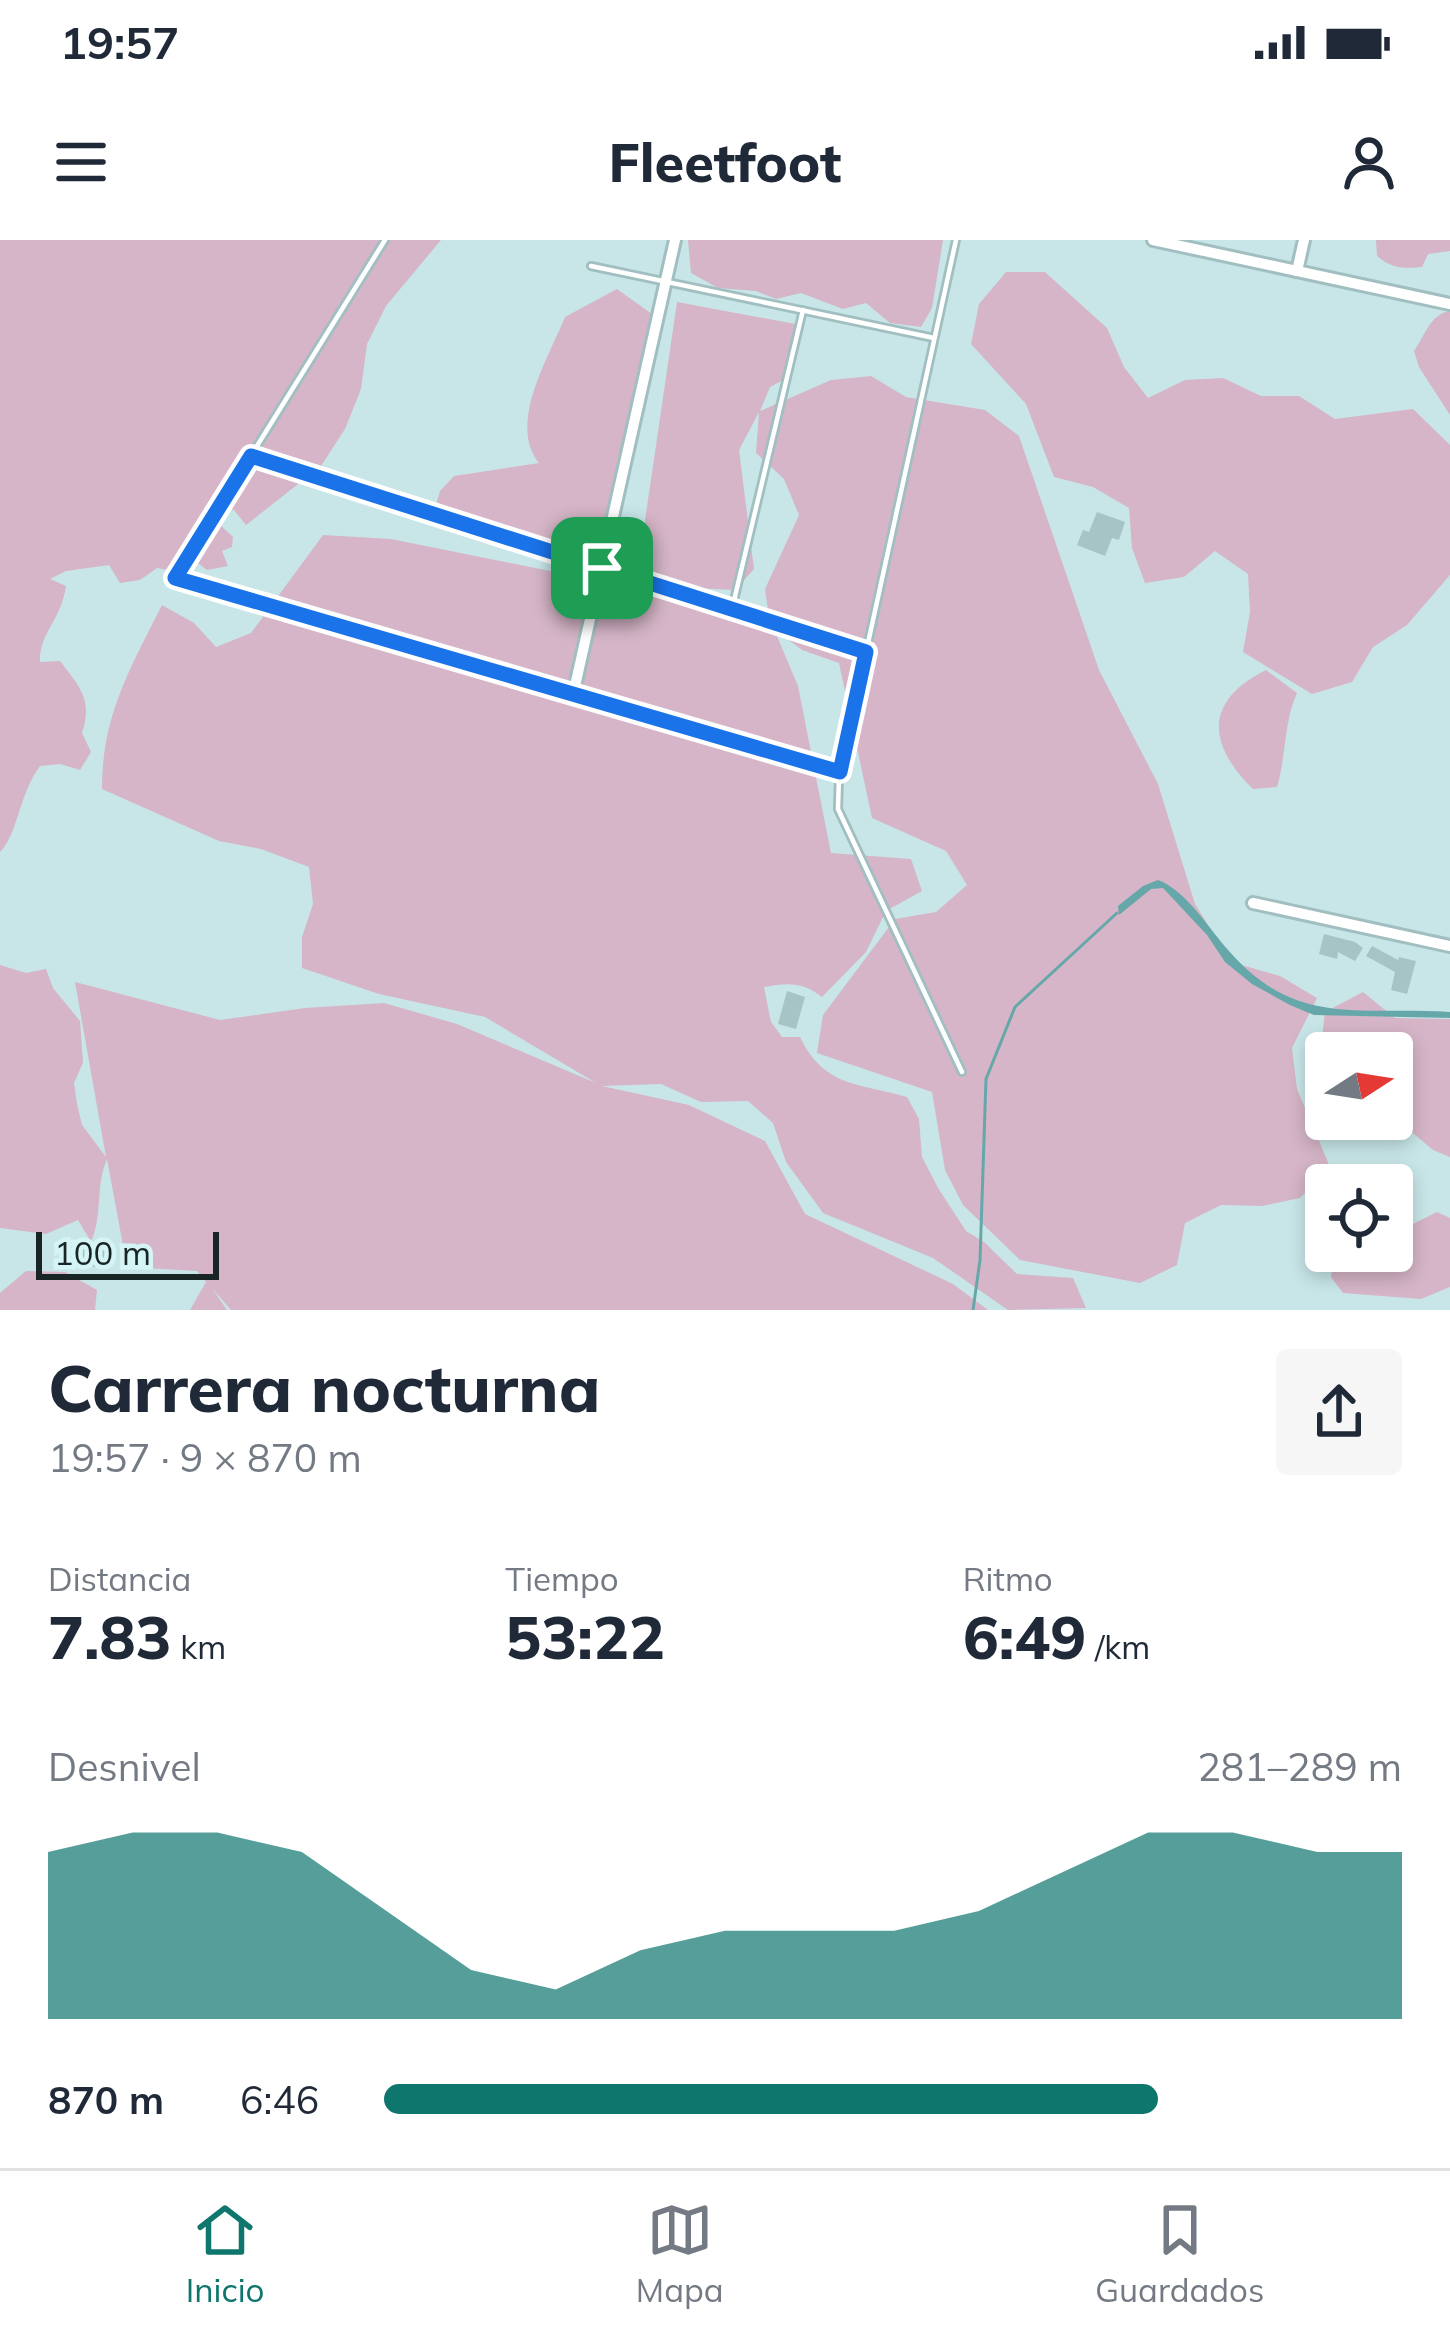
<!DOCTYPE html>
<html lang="es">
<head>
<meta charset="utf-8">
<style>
  :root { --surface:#fff; --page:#f6f6f7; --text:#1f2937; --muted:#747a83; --line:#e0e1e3; --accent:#0f766e }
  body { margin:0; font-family:Mulish,sans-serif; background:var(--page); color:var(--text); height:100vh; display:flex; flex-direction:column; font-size:45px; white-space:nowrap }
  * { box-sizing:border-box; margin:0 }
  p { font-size:39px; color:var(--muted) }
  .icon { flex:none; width:66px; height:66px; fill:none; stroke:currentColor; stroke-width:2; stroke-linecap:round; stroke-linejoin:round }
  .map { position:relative; height:1070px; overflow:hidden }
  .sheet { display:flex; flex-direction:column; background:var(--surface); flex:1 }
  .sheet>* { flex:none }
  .needle { width:78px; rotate:78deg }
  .tools { position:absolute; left:1305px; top:792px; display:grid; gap:24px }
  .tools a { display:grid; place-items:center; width:108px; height:108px; border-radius:12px; background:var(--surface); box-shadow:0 6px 18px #0003; font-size:60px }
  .scale { position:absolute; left:36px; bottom:30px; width:183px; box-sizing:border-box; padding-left:12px; border:6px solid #192525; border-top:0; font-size:33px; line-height:42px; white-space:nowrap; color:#192525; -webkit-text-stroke:9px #d5f4f5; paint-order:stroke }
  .pin { position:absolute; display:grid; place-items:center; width:102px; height:102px; color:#fff; margin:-51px; border-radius:24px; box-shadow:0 6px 18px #0006 }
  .round { display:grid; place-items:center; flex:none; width:126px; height:126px; border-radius:12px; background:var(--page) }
  .summary { display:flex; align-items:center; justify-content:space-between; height:204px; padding:0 48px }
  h1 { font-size:66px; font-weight:800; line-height:90px }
  .figures { display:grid; grid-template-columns:repeat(3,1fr); gap:18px; height:204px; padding:12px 48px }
  .figures div { display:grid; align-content:center }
  .figures b { font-size:60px; font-weight:800 }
  .figures small { font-size:33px; font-weight:400 }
  .figures p { font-size:33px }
  .chart { height:336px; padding:24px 48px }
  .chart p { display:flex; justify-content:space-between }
  .chart svg { width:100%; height:216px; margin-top:12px; fill:var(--accent); opacity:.7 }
  ul { padding:0 48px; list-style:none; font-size:39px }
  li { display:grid; grid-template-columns:192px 144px 1fr; align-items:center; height:90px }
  li i { height:30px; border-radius:15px; background:var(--accent) }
  .status { display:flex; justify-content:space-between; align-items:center; height:84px; padding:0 60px; background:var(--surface); direction:ltr }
  .status svg { height:33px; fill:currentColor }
  header { display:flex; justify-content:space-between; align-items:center; height:156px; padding:0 48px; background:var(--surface); font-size:54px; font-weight:800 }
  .tabs { display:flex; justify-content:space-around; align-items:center; height:168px; border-top:3px solid var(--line); background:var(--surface); font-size:33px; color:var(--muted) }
  .tabs a { display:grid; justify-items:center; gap:6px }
  .tabs .active { color:var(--accent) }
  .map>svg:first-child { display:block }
</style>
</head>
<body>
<div class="status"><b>19:57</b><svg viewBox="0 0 49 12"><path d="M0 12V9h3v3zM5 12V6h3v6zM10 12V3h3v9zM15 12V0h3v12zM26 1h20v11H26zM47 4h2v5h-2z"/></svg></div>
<header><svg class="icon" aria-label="menu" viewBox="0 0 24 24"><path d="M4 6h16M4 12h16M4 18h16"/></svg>Fleetfoot<svg class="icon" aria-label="person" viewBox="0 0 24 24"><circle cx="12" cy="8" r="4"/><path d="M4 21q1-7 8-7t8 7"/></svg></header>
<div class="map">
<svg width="1450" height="1070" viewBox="0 0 1450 1070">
  <rect width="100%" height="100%" fill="#c8e6e8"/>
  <g fill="#d5b5c7">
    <path d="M0,0H441L386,66L367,104L361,149L345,189L321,226L246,285L234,270L220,267L214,279L233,297L232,307L222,311L228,326L207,330L191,318L177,332L157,328L140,340L120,343L109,325L66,331L50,339L66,346C61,381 39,393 40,422L60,421C80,447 93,460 82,493L91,512L80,530L60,524L40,526C19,554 18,594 0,612Z"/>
    <path d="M688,0H943L932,68L921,87L890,83L866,63L843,69L801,53L776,59L756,51L718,48L691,33Z"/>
    <path d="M1376,0H1450V11L1428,14L1422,27C1403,29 1391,28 1377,16Z"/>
    <path d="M1006,32H1045L1107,88L1124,127L1148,158L1185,140L1223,138L1261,156H1299L1335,179L1413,169L1450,205V335L1407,385L1373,407L1352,442L1312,454L1243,412L1250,372L1248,334L1215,311L1184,337L1145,343L1132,308L1129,268L1093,247L1054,237L1026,164L971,104L979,64Z"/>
    <path d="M617,49L656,77L601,319L539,307L434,272L440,251L454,236L539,223C507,184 549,117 565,77Z"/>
    <path d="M677,62L801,85L789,137L770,147L760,171L831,140L871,136L906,157L985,170L1019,196L1099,430L1158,544L1195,664L1231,722L1280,736L1317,758L1292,808L1297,849L1330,927L1300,958L1262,966L1221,965L1185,983L1177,1025L1140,1043L1020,1020L963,965L945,930L932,852L817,813L823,775L895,679L936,672L967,645L946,611L872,578L839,423L802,410L774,389L798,446L831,613L911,619L922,651L886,671L866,712L822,757C802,741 787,743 764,747L771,782L782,797H800C824,847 858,843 907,857L919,879L922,917L938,948L966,991L984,1002L1017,1034L1073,1038L1086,1068L1008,1070L933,1018L823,973L786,922L773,883L748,861L701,862L661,844L602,846L689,865L765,901L805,974L953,1044L988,1070H231L212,1048L227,1070H190L206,1042L197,1031L127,1027L107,919C95,947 103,975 91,1002L78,980L46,994L0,988V725L26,733L46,729L53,748L80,781L83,823L74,843L77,864L82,885L106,917L75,742L220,780L305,768L384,763L457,784L596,843L485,777L379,754L302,728V697L313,664L309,627L261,609L219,601L102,549C102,475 130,429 162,365L194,383L216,407L251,393L323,295L391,299L680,357L704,358L766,373L769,377L765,349L799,275L784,239L756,213L759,172L739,210L754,329L735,350L650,346L642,301Z"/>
    <path d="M1450,71V175L1419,127L1414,111C1425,96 1430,74 1450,71Z"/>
    <path d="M1266,430L1297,453C1284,481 1286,517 1277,547L1253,549C1207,504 1204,461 1266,430Z"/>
    <path d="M1363,752L1395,778L1450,779V917L1433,910L1402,884L1368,879H1392V813H1326V836L1320,814L1325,772Z"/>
    <path d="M1437,972L1450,978V1047L1421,1059L1343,1053L1331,1037L1335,1011H1392V988L1403,989Z"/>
    <path d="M26,1031L65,1032L97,1050L95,1070H0V1053Z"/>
  </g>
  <path fill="#66a7aa" d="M1158,640C1187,651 1208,688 1229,711C1296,788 1360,766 1450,772V778L1314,775L1290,765L1252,744L1225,722L1207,695L1163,648L1151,649L1119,675L1118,666L1143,646Z"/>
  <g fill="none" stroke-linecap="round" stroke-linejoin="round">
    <path stroke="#66a7aa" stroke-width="3" d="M973,1070L980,1020L986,839L1015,767L1117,673"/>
  </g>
  <g fill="#a6c4c5">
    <path d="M1097,272L1125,282L1119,300L1112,298L1105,316L1077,305L1083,290L1089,292Z"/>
    <path d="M1324,694L1355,702L1363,708L1355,721L1338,712L1337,719L1319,714Z"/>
    <path d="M1372,706L1398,720L1399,717L1416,721L1407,754L1391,750L1395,732L1366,716Z"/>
    <path d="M787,751L805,757L796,789L778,784Z"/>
    <path d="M76,1001L108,1012L104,1029L70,1021Z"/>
  </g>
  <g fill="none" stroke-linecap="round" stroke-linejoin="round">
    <g stroke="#a1bfc0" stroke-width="10">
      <g id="lane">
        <path d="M385,0L175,338L840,532"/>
        <path d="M956,0L839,536L838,569L962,832"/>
        <path d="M591,26L934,98"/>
        <path d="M251,216L866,412"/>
        <path d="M732,369L803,70"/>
      </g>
    </g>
    <g stroke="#a1bfc0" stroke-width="16">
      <g id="street">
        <path d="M1153,0L1450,64"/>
        <path d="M1297,31L1304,0"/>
        <path d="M573,455L675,0"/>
        <path d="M1253,663L1450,706"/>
      </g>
    </g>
    <use href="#lane" stroke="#fff" stroke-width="4.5"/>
    <use href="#street" stroke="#fff" stroke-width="10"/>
  </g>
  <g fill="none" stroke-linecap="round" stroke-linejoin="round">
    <g stroke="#fff" stroke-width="24">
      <path id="route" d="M251,216L866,412L840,532L175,338Z"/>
    </g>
    <use href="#route" stroke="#1a73e8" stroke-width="15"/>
  </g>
</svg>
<div class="tools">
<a><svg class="needle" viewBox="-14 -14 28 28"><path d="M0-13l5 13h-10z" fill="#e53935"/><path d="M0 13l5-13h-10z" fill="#747a83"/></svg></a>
<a><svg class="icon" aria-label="locate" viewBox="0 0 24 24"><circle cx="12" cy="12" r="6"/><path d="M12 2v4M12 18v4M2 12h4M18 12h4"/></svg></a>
</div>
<div class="scale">100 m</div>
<div class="pin" style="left:602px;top:328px;background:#1e9e55"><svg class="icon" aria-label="arrive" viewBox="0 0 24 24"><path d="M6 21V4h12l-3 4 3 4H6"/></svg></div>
</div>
<section class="sheet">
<div class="summary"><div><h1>Carrera nocturna</h1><p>19:57 · 9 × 870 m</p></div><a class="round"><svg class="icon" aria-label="share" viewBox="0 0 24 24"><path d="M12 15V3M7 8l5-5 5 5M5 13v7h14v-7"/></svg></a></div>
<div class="figures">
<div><p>Distancia</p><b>7.83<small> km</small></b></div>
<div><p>Tiempo</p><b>53:22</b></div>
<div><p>Ritmo</p><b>6:49<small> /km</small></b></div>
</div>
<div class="chart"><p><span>Desnivel</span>281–289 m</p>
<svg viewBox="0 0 160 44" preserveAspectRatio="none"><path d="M0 44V10L10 6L20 6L30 10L40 22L50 34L60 38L70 30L80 26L90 26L100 26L110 22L120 14L130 6L140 6L150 10L160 10V44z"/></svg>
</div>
<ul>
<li><b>870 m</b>6:46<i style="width:76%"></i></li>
</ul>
</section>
<nav class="tabs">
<a class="active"><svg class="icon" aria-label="home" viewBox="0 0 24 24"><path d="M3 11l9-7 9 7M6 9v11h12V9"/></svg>Inicio</a>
<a><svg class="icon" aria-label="map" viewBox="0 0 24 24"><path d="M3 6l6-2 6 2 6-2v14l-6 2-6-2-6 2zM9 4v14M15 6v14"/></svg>Mapa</a>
<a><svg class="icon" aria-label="saved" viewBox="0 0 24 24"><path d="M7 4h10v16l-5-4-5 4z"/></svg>Guardados</a>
</nav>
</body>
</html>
